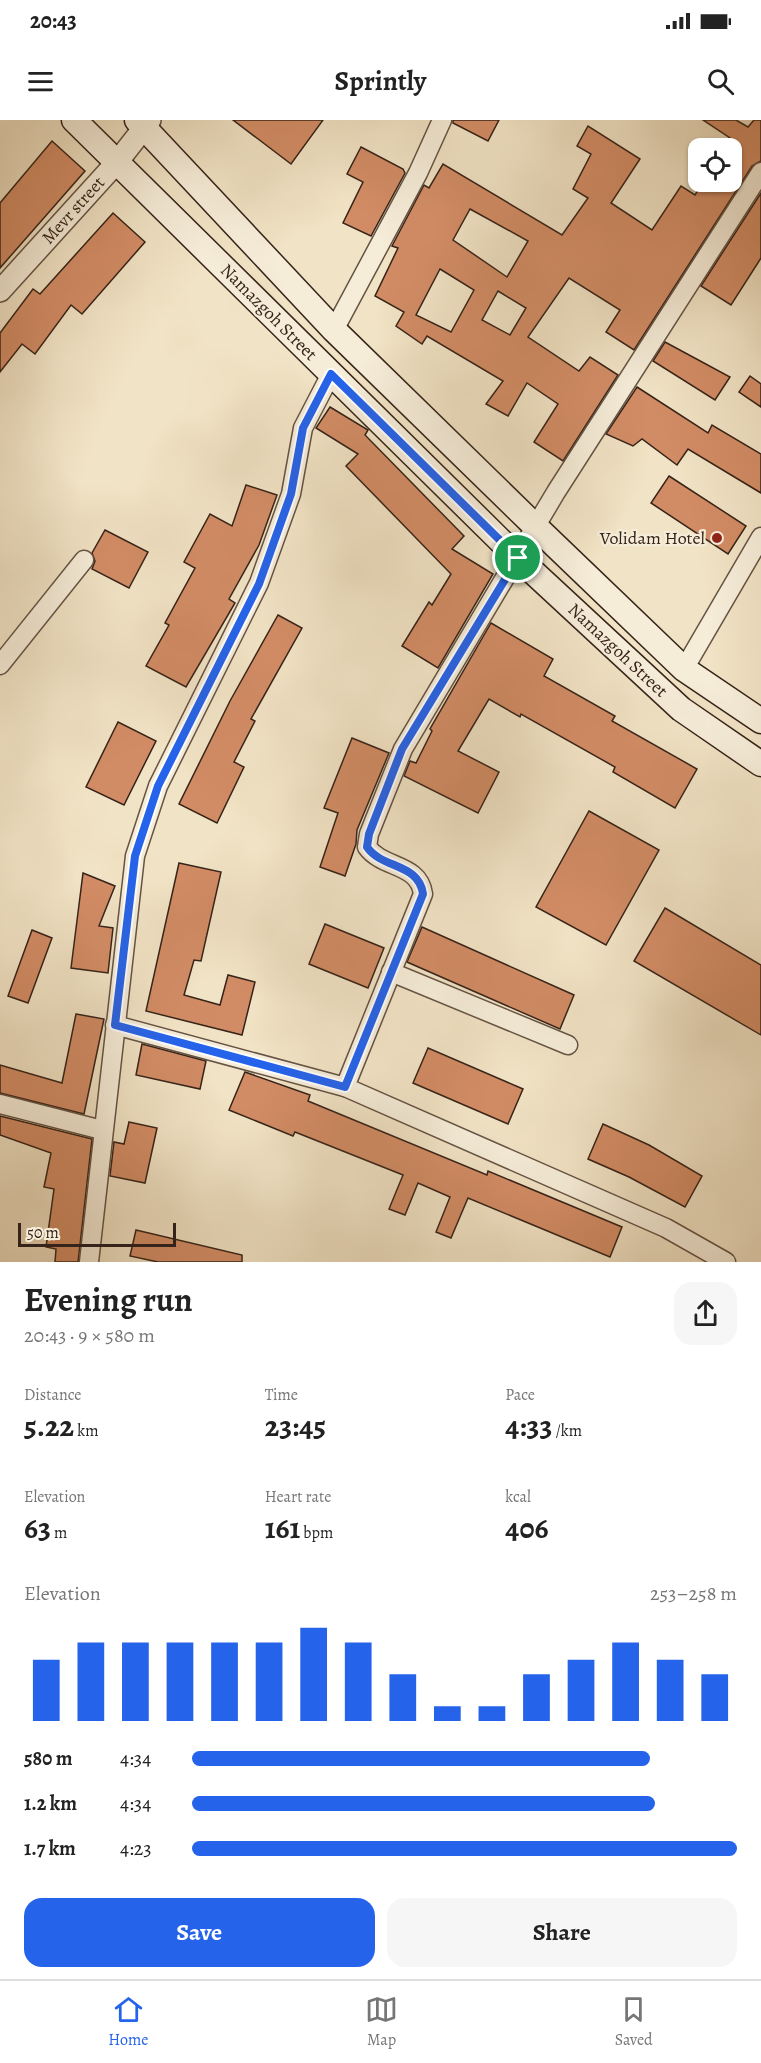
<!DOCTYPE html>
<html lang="en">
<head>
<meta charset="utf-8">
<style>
  :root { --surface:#fff; --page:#f6f6f6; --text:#222; --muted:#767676; --line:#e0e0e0; --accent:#2563eb }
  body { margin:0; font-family:Alegreya,serif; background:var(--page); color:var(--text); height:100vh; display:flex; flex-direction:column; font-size:22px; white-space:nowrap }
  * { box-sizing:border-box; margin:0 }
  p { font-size:20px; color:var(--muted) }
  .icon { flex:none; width:33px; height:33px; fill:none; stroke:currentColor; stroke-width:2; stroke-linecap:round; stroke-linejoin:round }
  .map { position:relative; height:1142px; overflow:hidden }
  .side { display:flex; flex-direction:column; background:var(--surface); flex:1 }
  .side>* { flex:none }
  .controls { position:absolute; left:688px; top:18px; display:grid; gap:12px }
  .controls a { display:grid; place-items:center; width:54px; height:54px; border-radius:12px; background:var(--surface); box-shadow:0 2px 4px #0004; font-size:30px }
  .scale { position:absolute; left:18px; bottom:15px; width:158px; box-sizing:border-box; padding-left:6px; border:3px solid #362319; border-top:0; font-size:16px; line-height:21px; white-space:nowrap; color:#362319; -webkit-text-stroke:4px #f6edd9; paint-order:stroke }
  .pin { position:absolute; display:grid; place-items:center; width:51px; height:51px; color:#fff; margin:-26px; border:3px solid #fff; border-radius:50%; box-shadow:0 2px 6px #0007 }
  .round { display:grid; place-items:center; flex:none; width:63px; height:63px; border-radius:18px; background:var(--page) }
  .overview { display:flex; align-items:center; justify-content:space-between; height:102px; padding:0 24px }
  h1 { font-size:33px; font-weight:600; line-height:45px }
  .metrics { display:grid; grid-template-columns:repeat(3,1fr); gap:9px; height:102px; padding:6px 24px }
  .metrics div { display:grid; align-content:center }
  .metrics b { font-size:30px; font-weight:600 }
  .metrics small { font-size:16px; font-weight:400 }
  .metrics p { font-size:16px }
  .chart { height:168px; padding:12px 24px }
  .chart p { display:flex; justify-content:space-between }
  .chart svg { width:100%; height:108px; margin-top:6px; stroke:var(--accent); stroke-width:6 }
  .primary-button { display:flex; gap:12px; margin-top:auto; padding:12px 24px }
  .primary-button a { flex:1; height:69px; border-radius:18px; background:var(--accent); color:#fff; font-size:24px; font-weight:600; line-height:69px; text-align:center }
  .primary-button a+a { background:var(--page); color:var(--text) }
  ul { padding:0 24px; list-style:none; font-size:20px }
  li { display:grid; grid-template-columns:96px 72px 1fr; align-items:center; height:45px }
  li i { height:15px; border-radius:8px; background:var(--accent) }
  .status { display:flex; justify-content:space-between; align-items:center; height:42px; padding:0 30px; background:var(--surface); direction:ltr }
  .status svg { height:16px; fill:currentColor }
  header { display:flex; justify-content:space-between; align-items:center; height:78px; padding:0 24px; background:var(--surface); font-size:27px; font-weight:600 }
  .tabs { display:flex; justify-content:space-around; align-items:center; height:84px; border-top:2px solid var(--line); background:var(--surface); font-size:16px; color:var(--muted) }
  .tabs a { display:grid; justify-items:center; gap:3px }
  .tabs .on { color:var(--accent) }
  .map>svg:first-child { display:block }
</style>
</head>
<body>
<div class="status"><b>20:43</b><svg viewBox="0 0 49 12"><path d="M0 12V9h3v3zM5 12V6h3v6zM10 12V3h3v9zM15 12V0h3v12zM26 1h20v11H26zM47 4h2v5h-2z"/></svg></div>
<header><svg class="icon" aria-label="menu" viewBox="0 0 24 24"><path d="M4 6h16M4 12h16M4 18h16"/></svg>Sprintly<svg class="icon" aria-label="search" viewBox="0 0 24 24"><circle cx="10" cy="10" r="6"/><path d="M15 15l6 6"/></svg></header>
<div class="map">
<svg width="761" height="1142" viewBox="0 0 761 1142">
  <rect width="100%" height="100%" fill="#f1e3c5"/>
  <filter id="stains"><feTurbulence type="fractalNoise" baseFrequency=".00333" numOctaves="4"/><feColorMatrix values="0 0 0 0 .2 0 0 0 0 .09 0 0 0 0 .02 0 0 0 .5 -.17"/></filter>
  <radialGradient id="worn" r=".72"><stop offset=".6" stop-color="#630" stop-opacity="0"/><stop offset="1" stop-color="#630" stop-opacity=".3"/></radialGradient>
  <g fill="#d28c65" stroke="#362319" stroke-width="1.5" fill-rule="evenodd">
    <path d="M233,0H323L291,44Z"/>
    <path d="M453,0H499L488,21L453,3Z"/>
    <path d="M703,0H736L748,7L754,0H761V41L752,46L634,230L606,212L620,190L569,158L528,217L579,251L590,237L618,255L563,341L534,322L558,284L527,263L508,296L486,284L503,261L427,216L422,224L396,206L404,192L375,176L398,128L392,126L424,65L429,68L443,44L562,115L588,78L573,69L591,34L577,26L588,6L640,39L611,83L652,110L681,66L695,75L703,62H732V28H724L730,18ZM470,89L528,121L507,157L453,120ZM440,149L474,170L451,212L416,195ZM498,171L526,188L510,215L482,200Z"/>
    <path d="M52,21L85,51L0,148V83Z"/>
    <path d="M361,27L403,49L405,53L371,116L343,103L363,62L347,54Z"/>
    <path d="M761,73V138L731,185L701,166Z"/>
    <path d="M113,93L145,122L82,194L71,185L35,234L22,224L0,252V213L33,169L40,174Z"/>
    <path d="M665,222L730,257L715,280L653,241Z"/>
    <path d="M750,256L761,264V287L739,272Z"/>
    <path d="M637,267L708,313L712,305L761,334V373L688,329L677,345L642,319L633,326L606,314Z"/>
    <path d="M330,287L368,310L365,315L464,416L452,429L493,454L438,548L402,526L429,482L432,485L451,454L346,346L358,334L316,308Z"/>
    <path d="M669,356L746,406L728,434L651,383Z"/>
    <path d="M246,365L277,375L259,425L229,479L235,483L186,567L146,546L169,505L165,503L195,448L184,442L210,394L232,406Z"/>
    <path d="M105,410L148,432L129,468L92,449L95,441L92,433Z"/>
    <path d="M278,495L302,508L251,599L255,601L234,642L244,647L217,703L179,684L230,581Z"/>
    <path d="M491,503L553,539L544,556L615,596L612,601L697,649L675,688L613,652L615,647L521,594L520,597L489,579L458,631L499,652L478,693L404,656L410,641L416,643L432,611L430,609Z"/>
    <path d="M118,602L156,621L124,685L86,667Z"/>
    <path d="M352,618L389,633L357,710L356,724L345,756L320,747L338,693L324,688Z"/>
    <path d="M589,691L659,730L606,825L536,787Z"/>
    <path d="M179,743L221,752L201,841L194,840L184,875L220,885L228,855L255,862L242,915L146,891Z"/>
    <path d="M83,753L115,766L99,806L113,808L108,853L71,848Z"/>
    <path d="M665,788L761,845V915L634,841Z"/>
    <path d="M325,804L384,828L368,868L309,844Z"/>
    <path d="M422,807L574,875L560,909L407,842Z"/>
    <path d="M32,810L52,818L28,883L8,876Z"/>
    <path d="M76,894L104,899L84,994L0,973V945L62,963Z"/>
    <path d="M142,924L206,941L200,969L136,955Z"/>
    <path d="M428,928L523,969L508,1004L413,963Z"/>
    <path d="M245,952L310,975L308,981L487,1055L488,1051L622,1107L610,1137L468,1078L451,1118L436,1112L450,1077L418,1063L405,1095L389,1089L403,1055L295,1012L293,1016L229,990Z"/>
    <path d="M0,996L92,1019L78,1142H55L56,1129L46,1127L54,1069L44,1067L51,1033L0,1015Z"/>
    <path d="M129,1002L157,1008L145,1063L110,1056L114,1022L124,1024Z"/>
    <path d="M603,1004L649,1025L702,1056L685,1087L629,1057L588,1039Z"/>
    <path d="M136,1110L242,1135V1142H158L130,1136Z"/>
  </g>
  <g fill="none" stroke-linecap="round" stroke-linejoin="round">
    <g stroke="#655344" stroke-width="21">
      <g id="minor">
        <path d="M334,210L418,53L442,0"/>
        <path d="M0,545L84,440"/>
        <path d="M684,549L761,417"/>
        <path d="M391,852L568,925"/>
        <path d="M115,905L345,967"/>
        <path d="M0,984L102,1010"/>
        <path d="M89,1142L135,736L158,666L259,463L291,374L303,308L331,254"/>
        <path d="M726,1142L666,1108L345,967L423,774C419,743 383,749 367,727L369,714L403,629L556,372L761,52"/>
      </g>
    </g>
    <g stroke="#655344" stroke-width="24">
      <path id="tertiary" d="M0,171L118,41L150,0"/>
    </g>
    <g stroke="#362319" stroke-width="27">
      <g id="secondary">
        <path d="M74,0L518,438L681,589L761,644"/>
        <path d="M137,0L334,210L535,406L684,549L761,601"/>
      </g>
    </g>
    <use href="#minor" stroke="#f6edd9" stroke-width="18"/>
    <use href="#tertiary" stroke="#f6edd9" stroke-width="21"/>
    <use href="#secondary" stroke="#f6edd9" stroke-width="24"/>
  </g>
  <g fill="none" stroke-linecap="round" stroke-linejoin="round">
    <g stroke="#fff" stroke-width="12">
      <path id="route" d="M331,254L518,438L402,629L369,714L367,727C382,749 419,743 423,774L345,967L115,905L135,736L158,666L259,464L291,374L303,308Z"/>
    </g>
    <use href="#route" stroke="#2563eb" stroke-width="8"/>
  </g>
  <circle fill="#8f2418" stroke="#f6edd9" stroke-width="2" cx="717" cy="418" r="6"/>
  <g text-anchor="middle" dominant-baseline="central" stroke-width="4.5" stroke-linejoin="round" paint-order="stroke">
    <g font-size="18" fill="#362319" stroke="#f6edd9">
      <text transform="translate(73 90) rotate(-48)">Mevr street</text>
      <text transform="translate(269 192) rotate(45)">Namazgoh Street</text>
      <text transform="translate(618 530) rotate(43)">Namazgoh Street</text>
    </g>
    <g font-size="18" fill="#362319" stroke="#f6edd9" text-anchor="end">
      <text x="705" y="418">Volidam Hotel</text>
    </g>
  </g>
  <rect width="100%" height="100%" filter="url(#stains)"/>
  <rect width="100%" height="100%" fill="url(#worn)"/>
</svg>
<div class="controls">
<a><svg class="icon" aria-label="locate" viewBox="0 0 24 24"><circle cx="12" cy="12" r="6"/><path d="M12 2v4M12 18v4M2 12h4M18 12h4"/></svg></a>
</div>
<div class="scale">50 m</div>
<div class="pin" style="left:518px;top:438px;background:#1e9e55"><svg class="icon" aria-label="arrive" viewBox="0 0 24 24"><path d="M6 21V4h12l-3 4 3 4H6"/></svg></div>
</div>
<section class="side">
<div class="overview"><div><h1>Evening run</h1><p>20:43 · 9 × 580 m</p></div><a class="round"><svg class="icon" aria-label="share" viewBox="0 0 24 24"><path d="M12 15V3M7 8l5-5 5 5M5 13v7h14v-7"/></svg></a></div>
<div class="metrics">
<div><p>Distance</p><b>5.22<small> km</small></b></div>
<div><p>Time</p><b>23:45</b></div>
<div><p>Pace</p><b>4:33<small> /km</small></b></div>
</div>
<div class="metrics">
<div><p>Elevation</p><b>63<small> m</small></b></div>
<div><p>Heart rate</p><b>161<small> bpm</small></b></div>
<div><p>kcal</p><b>406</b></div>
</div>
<div class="chart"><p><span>Elevation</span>253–258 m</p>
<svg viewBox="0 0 160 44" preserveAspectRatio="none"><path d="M5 44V19M15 44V12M25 44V12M35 44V12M45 44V12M55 44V12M65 44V6M75 44V12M85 44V25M95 44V38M105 44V38M115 44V25M125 44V19M135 44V12M145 44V19M155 44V25"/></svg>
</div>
<ul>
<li><b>580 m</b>4:34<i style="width:84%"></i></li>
<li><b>1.2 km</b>4:34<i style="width:85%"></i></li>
<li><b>1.7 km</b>4:23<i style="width:100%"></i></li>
</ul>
<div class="primary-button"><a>Save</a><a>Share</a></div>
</section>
<nav class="tabs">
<a class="on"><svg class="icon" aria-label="home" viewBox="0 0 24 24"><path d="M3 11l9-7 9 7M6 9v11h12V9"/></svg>Home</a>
<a><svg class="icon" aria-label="map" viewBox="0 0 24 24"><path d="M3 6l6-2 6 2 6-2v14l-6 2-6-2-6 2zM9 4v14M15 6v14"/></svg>Map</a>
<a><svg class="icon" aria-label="saved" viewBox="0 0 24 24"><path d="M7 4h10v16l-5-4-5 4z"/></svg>Saved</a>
</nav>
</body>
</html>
